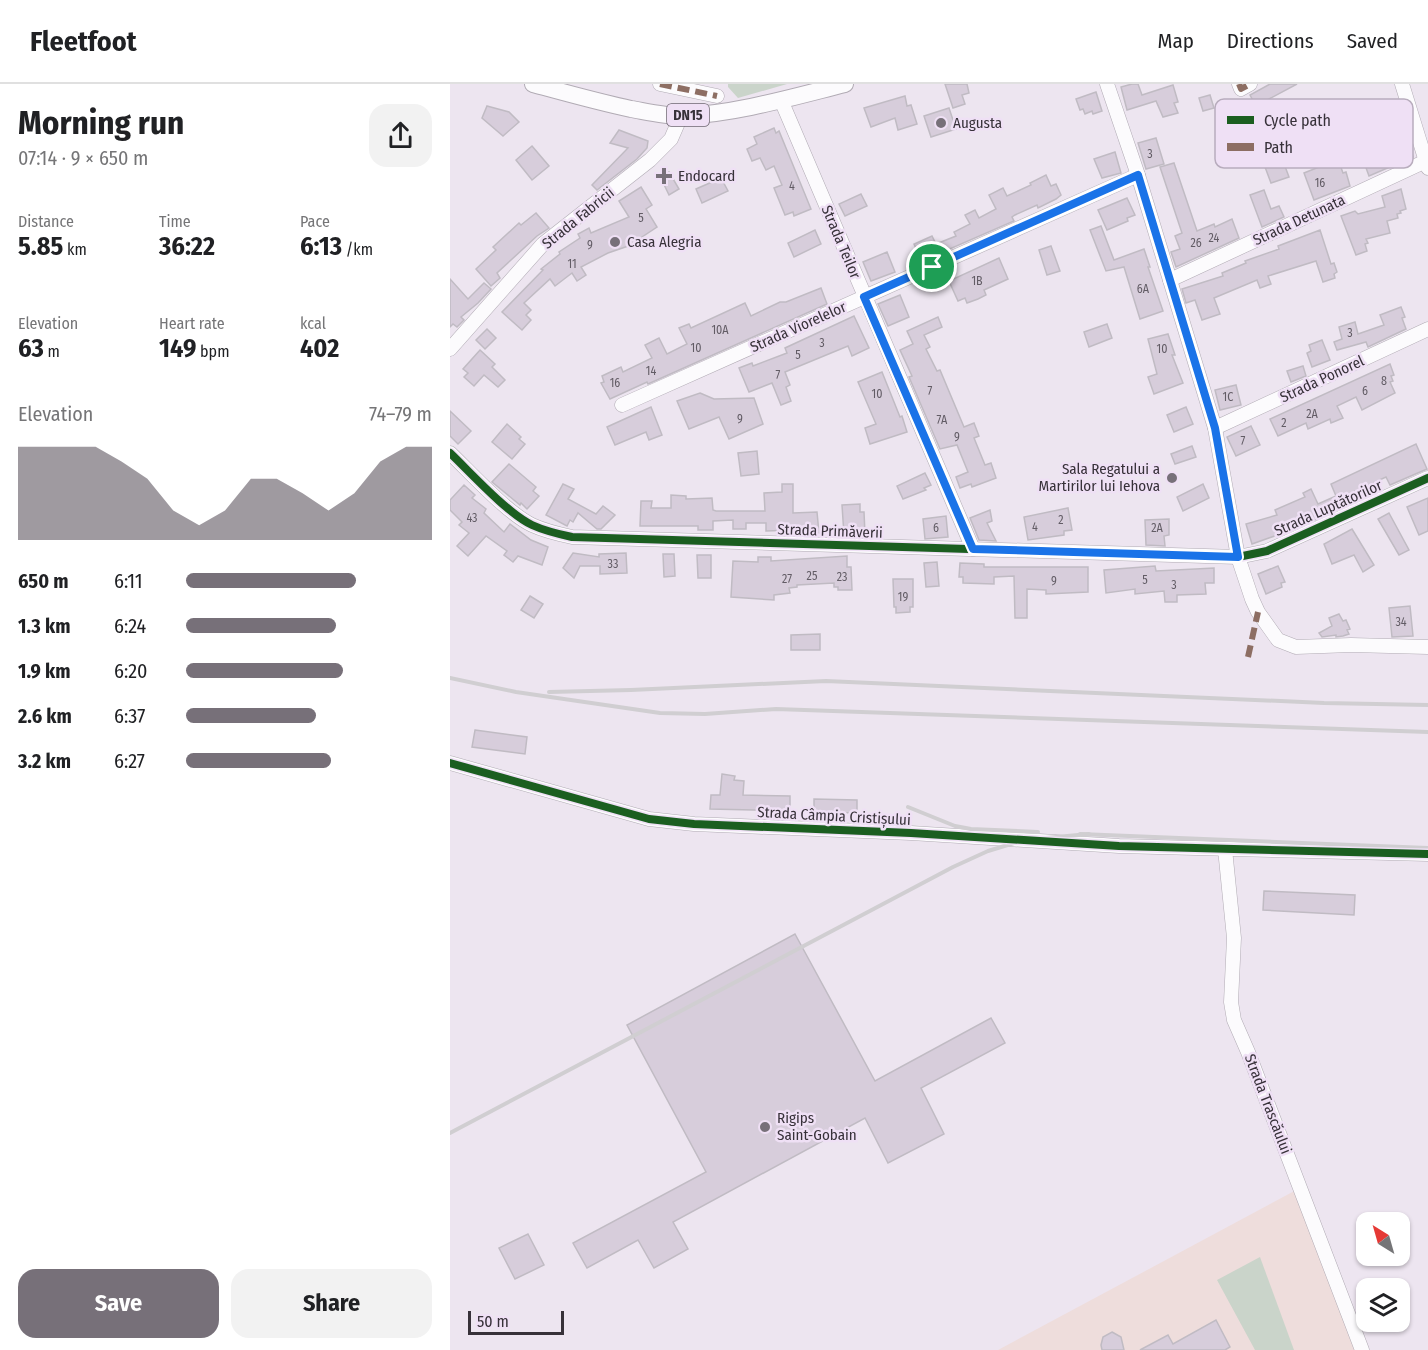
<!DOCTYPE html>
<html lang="en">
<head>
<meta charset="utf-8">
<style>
  :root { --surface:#fff; --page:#f2f2f2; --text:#202124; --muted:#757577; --line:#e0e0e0; --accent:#777079 }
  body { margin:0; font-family:"Fira Sans Condensed",sans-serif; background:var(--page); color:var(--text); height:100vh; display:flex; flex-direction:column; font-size:22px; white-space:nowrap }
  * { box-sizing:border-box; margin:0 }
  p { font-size:20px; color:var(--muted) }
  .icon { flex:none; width:33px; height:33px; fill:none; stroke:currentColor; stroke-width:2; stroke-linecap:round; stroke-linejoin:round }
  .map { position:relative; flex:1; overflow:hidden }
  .panel { display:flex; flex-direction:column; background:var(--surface); width:450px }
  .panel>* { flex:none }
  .needle { width:39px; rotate:323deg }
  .buttons { position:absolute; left:906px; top:1128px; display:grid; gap:12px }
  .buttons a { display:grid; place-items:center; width:54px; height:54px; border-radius:12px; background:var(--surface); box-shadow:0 2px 4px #0004; font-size:30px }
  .scale { position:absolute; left:18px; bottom:15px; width:96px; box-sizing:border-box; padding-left:6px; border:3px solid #373139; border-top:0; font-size:16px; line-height:21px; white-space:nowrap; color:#373139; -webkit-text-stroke:4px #efe0f5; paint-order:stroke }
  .pin { position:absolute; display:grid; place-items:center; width:51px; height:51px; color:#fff; margin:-26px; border:3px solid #fff; border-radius:50%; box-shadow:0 2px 6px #0007 }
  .round { display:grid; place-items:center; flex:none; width:63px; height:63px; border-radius:18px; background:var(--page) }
  .head { display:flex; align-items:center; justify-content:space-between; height:102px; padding:0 18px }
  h1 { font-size:33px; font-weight:700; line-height:45px }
  .figures { display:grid; grid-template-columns:repeat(3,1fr); gap:9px; height:102px; padding:6px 18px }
  .figures div { display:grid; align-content:center }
  .figures b { font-size:26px; font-weight:700 }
  .figures small { font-size:16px; font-weight:400 }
  .figures p { font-size:16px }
  .chart { height:168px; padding:12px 18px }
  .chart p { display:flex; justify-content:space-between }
  .chart svg { width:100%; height:108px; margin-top:6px; fill:var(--accent); opacity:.7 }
  .cta { display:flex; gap:12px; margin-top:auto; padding:12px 18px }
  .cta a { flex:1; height:69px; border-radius:18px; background:var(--accent); color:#fff; font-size:24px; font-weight:700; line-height:69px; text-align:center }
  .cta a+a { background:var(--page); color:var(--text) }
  ul { padding:0 18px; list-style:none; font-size:20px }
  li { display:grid; grid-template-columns:96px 72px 1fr; align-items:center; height:45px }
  li i { height:15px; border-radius:8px; background:var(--accent) }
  header { display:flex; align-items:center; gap:36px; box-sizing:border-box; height:84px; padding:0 30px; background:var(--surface); border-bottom:2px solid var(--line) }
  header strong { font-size:28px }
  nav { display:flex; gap:33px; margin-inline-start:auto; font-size:21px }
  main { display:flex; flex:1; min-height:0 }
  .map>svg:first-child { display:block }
</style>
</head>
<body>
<header>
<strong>Fleetfoot</strong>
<nav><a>Map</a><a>Directions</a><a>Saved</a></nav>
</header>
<main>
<section class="panel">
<div class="head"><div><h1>Morning run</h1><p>07:14 · 9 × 650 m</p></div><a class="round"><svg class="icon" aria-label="share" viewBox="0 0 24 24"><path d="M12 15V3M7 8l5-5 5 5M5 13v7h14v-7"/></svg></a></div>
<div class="figures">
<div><p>Distance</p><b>5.85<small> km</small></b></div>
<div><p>Time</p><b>36:22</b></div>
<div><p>Pace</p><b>6:13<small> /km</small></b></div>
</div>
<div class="figures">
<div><p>Elevation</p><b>63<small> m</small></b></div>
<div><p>Heart rate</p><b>149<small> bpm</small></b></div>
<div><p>kcal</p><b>402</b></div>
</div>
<div class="chart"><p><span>Elevation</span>74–79 m</p>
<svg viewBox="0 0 160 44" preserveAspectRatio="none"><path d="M0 44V6L10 6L20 6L30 6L40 12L50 19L60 32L70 38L80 32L90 19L100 19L110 25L120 32L130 25L140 12L150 6L160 6V44z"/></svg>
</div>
<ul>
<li><b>650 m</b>6:11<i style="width:69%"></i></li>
<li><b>1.3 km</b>6:24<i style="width:61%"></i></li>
<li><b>1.9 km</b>6:20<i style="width:64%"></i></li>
<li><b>2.6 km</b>6:37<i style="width:53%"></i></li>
<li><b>3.2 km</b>6:27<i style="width:59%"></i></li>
</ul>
<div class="cta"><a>Save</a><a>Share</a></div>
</section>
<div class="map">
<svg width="978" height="1266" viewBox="0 0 978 1266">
  <rect width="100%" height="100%" fill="#ede5f0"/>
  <path fill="#eedddc" d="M850,1104L910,1266H548Z"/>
  <g fill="#cad4ca">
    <path d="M278,0H337L288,14L278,3Z"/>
    <path d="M810,1173L844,1266H805L767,1196Z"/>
  </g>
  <g fill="#d7cddb" stroke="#c0bbc3" stroke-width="1.5">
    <path d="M495,0H517L519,9L512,11L515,20L503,24Z"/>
    <path d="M682,0H688L692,11L723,1L728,18L724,19L728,29L713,33L706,17L677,26L671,3Z"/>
    <path d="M820,0H847L806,22L800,11Z"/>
    <path d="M646,8L652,27L643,30L642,27L635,30L633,25L630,26L626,15Z"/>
    <path d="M760,11L764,24L753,27L749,14Z"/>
    <path d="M455,12L457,22L461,21L467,40L448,46L445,34L421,43L414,24Z"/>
    <path d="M37,22L59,28L69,38L53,52L32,34Z"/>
    <path d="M499,24L506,45L481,53L474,32Z"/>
    <path d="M324,44L326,49L329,47L361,125L344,132L343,128L335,131L324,104L332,101L324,82L316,86L310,74L302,77L297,65L307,60L304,53Z"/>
    <path d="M169,46L198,57L197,64L187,75L147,106L142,101L178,64L160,59Z"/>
    <path d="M706,54L714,80L696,85L688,59Z"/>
    <path d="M920,55L926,70L950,62L952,68L961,65L963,73L919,92L907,59Z"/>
    <path d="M82,62L99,82L82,96L66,76Z"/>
    <path d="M885,67L893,89L896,88L900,102L864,116L854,89L869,83L865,74Z"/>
    <path d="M665,68L671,89L652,94L644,75Z"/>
    <path d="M833,77L839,93L821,99L815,83Z"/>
    <path d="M724,79L747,147L764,140L765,143L782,135L789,154L726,183L721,168L730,165L725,152L732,149L710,83Z"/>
    <path d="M219,88L229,105L219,111L210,92Z"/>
    <path d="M596,91L601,102L606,100L611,111L606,115L588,124L587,121L565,131L562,133L564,137L472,177L464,160L482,152L486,160L506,152L504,148L520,140L515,131L525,126L529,134L546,125L539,111L553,104L557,112L581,101L580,99Z"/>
    <path d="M271,94L278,107L252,119L246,105Z"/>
    <path d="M191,103L202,121L196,125L207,143L186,157L187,159L158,169L131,183L136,191L127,197L122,189L105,202L100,195L74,219L81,226L76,231L81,236L72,246L52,228L93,186L91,185L110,170L109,168L130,154L128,150L139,144L141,149L179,133L169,117Z"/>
    <path d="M951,105L956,125L950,127L951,129L947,130L948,134L937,137L940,149L916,155L918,159L915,160L917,167L906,171L891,132L905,127L908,130L935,123L932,112Z"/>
    <path d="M814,106L821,125L829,122L834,133L812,143L800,111Z"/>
    <path d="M411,110L417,122L395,132L389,120Z"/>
    <path d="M677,114L685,131L677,134L678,137L657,146L648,126Z"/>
    <path d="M86,129L99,144L87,152L47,189L50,194L41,202L26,185L46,166L43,163L69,139L71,141Z"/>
    <path d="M651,142L664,176L694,165L700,183H698L713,227L690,235L674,183L656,187L640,146Z"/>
    <path d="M365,146L371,160L344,173L338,159Z"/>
    <path d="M870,146L881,180L884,179L887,188L884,190L885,194L873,198L866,177L818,192L821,200L810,204L807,196L764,214L770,230L752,236L745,216L736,219L732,205L773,192L772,189L796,179L795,177L829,165L828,162Z"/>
    <path d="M601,162L610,187L597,191L589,166Z"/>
    <path d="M437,168L445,188L421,197L413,178Z"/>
    <path d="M549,174L558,195L534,206L536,211L528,215L517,219L515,214L508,217L499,197Z"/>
    <path d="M0,195L18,215L34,199L41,205L28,219L11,233L14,236L7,243L3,240L0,243Z"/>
    <path d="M371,204L377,220L198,300L197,298L160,315L151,299L154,298L152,292L171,283L173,288L202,274L195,261L209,254L217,270L237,260L229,244L239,240L241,244L295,219L301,232L330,218H336Z"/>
    <path d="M450,211L459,233L438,242L428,220Z"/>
    <path d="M951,223L955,233L952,234L956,245L918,263L916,258L887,266L884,258L892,255L889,243L905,238L908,250L934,241L930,231Z"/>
    <path d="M404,232L419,264L402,272L398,262L335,288L340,301L336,303L341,317L331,321L322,299L299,308L289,284L302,279L303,282L337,269L335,264Z"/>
    <path d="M488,233L492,243L474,251L480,263L476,265L487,287L490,286L514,343L524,339L529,352L524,354L535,381L541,379L546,394L522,403L521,400L510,404L506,393L518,388L507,361L490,365L459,293L462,292L450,266L463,260L457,247Z"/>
    <path d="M657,240L662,254L639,263L634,248Z"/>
    <path d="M37,245L46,254L35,265L26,256Z"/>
    <path d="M718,250L725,271H722L733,299L704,310L698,293L707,290L698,255Z"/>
    <path d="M872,256L880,276L862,283L857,269L861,267L859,261Z"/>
    <path d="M30,266L45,280L42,283L55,296L48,303L34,291L24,302L14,293L18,289L13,285Z"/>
    <path d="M940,280L944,291L941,292L943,297L940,298L945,309L912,326L906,313L887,322L893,334L881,339L880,335L858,345L856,339L828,352L820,335Z"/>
    <path d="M853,282L856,292L841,298L837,287Z"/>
    <path d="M432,288L450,333L452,332L457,348L420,360L415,344L426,340L408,298Z"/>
    <path d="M786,301L791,321L770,326L765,306Z"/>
    <path d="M250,309L264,315L304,314L313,340L279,355L269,333L239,345L227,317Z"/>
    <path d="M201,323L212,351L199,356L196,348L165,361L157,343Z"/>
    <path d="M736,323L743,340L724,348L717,331Z"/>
    <path d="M0,327L21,347L8,360L0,352Z"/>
    <path d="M57,340L71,353L69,355L75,360L62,375L42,358Z"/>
    <path d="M801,342L810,361L786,372L777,353Z"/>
    <path d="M966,360L977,385L940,401L936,393L905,407L909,415L847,444L802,460L796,440L827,431L825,426L855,413L853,409L861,405L868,420L886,412L881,400Z"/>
    <path d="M742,362L746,373L725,380L721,370Z"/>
    <path d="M307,367L309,390L291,392L288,369Z"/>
    <path d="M59,380L86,403L83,407L89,412L77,425L71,419L70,421L42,398Z"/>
    <path d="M475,389L481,401L474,404L476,406L453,415L447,402Z"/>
    <path d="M113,400L124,405L118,415L146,430L153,422L165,431L151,445H147L128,429L123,438L120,436L117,442L96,431Z"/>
    <path d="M332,400H343V429L367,428L369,449H345V446L316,447V439H296V445H283V436L263,437V446H248V442H190L191,417H202L201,424H221V411L236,412V415L262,414L263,426L266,427H315L314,409L332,408Z"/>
    <path d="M753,400L759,414L733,427L727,413Z"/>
    <path d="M14,401L25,411L22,414L36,425L34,429L54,448L60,440L81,456L98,463L92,481L68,472L63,478L54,471L57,467L36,452L18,472L7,462L19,449L9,441L12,438L0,426V416Z"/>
    <path d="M978,414V447L969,451L957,423Z"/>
    <path d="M410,420V428H414L415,450L394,451L392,421Z"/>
    <path d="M618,424L622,446L614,447V451L578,456L574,433Z"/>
    <path d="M540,426L542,437L537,439L546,457L529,456L520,434Z"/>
    <path d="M939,429L959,466L949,471L928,435Z"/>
    <path d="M496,432L498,453L475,455L473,435Z"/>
    <path d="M719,435V451L714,452L715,462L696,461L695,436Z"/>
    <path d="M902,445L924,481L913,488L904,471L882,480L874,460Z"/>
    <path d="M123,469L149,473V470L176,469L177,489L150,490V482H130L124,494L113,484Z"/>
    <path d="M213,470H224L225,492L214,493Z"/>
    <path d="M247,471H261V494H248Z"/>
    <path d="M397,472V483H401L402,506H388V503H384V499L347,501V503L339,504L340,509L324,511V516L281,513L283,477L308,478V473H321V477Z"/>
    <path d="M487,478L489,502L476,503L474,479Z"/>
    <path d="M510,479L534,480V483H638V508L596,510V506L577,505V534H565L564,492L544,493V500L513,499V493H509Z"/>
    <path d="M705,482L706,487L764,484V499H755L756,510L727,511V518H715L714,507L685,510V505L656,509L654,486Z"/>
    <path d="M828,482L835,498L831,499L832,503L816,510L808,490Z"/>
    <path d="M443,495H463V523H460V528L446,529V523H444Z"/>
    <path d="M80,512L93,520L84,534L71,526Z"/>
    <path d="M960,522L963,552L942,553L939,524Z"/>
    <path d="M889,530L893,537L896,536L900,545L897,546L899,550L893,552L886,553V551L872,553L869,549L882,542L879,534Z"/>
    <path d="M370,550V566H341V551Z"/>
    <path d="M25,646L77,653L75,670L22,663Z"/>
    <path d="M272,690L285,692L284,696L294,697L293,711L340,712V727L260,725L261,711H270Z"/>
    <path d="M364,715L407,716V729L364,728Z"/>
    <path d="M814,807L905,811L904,831L813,826Z"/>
    <path d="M345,850L425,997L541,934L555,959L471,1004L494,1050L438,1079L415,1034L223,1138L238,1165L204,1184L188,1156L137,1184L123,1159L256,1088L177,941Z"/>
    <path d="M78,1150L94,1181L65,1195L49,1164Z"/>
    <path d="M766,1236L780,1263L775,1266H690L718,1251L723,1260Z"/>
    <path d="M662,1248L671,1253L674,1266H652L651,1261L653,1253Z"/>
  </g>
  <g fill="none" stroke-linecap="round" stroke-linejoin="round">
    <g stroke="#b1abb4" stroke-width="15">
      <g id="minor">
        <path d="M210,0L267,12"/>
        <path d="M657,0L688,91L765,344L788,473L802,515L808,528L828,556L846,563L901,561L978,563"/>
        <path d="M789,0L791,5L800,0"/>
        <path d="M952,0L978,84"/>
        <path d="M331,16L523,465"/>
        <path d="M720,196L978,76"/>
        <path d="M0,265L93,160L200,76L221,55L231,32"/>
        <path d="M172,321L688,91"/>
        <path d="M765,344L978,245"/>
        <path d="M0,369C21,389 57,429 82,441C95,447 108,450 122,453L788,473L817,467L978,394"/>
        <path d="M0,679L199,735L244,740L461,749L669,762L978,770"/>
        <path d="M775,765L784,854L781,918L784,936L798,968L912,1266"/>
      </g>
    </g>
    <g stroke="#b1abb4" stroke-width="18">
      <path id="major" d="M83,0C116,9 148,18 181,25C198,28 215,32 232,32C285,30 343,13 395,0"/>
    </g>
    <use href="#minor" stroke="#fcfbfd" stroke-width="14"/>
    <use href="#major" stroke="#fcfbfd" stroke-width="16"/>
    <g stroke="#d0ced1" stroke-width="4">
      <path d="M0,594L66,608L210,629L255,630L326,625L978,648"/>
      <path d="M99,608L181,606L376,597L874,619L978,621"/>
      <path d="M458,723L505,742L521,745L588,748"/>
      <path d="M630,750L978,764"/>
      <path d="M0,1049L503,783L538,767L574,756L639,750"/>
    </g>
    <g stroke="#8d6e63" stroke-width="6" stroke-dasharray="12 6" stroke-linecap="butt">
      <path d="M210,0L267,12"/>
      <path d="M789,0L791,5L800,0"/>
      <path d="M798,573L808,528"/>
    </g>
    <g stroke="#efe0f5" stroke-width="11">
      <g id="cycleway">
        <path d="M0,369C21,389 57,429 82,441C95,447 108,450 122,453L788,473L817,467L978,394"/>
        <path d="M0,679L199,735L244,740L461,749L669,762L978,770"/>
      </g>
    </g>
    <use href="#cycleway" stroke="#1b5e20" stroke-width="8"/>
  </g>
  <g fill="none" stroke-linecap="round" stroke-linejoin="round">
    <g stroke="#fff" stroke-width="12">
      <path id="route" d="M688,91L765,344L788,473L523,465L414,213Z"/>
    </g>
    <use href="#route" stroke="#1a73e8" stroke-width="8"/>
  </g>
  <g fill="#777079" stroke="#efe0f5" stroke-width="2">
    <circle cx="491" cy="39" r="6"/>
    <path d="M211 83h6v6h6v6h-6v6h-6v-6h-6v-6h6z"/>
    <circle cx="165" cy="158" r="6"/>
    <circle cx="722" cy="394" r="6"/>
    <circle cx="315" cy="1043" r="6"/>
  </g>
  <g text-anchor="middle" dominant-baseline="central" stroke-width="5" stroke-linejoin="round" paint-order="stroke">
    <g font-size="12" fill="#625c65">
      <text x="700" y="70">3</text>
      <text x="870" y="99">16</text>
      <text x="342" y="102">4</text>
      <text x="191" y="134">5</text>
      <text x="764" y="154">24</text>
      <text x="746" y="159">26</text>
      <text x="140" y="161">9</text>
      <text x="122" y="180">11</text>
      <text x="527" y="197">1B</text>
      <text x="693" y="205">6A</text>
      <text x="270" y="246">10A</text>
      <text x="900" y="249">3</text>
      <text x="372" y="259">3</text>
      <text x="246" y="264">10</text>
      <text x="712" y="265">10</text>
      <text x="348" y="271">5</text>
      <text x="201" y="287">14</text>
      <text x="328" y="291">7</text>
      <text x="934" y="297">8</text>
      <text x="165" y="299">16</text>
      <text x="480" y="307">7</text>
      <text x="915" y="307">6</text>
      <text x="427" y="310">10</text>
      <text x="778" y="313">1C</text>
      <text x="862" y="330">2A</text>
      <text x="290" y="335">9</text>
      <text x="492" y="336">7A</text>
      <text x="834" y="339">2</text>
      <text x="507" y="353">9</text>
      <text x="793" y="357">7</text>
      <text x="22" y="434">43</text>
      <text x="611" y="436">2</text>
      <text x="585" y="443">4</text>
      <text x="486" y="444">6</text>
      <text x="707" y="444">2A</text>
      <text x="163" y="480">33</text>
      <text x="362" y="492">25</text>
      <text x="392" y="493">23</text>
      <text x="337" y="495">27</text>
      <text x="695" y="496">5</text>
      <text x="604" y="497">9</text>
      <text x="724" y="501">3</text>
      <text x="453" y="513">19</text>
      <text x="951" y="538">34</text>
    </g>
    <rect fill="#efe0f5" stroke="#6e6671" stroke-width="1.5" x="217" y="20" width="42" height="22" rx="4.5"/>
    <g font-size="14" font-weight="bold" fill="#373139">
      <text x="238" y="31">DN15</text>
    </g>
    <g font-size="15" fill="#373139" stroke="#efe0f5" text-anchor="start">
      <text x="503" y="39">Augusta</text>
      <text x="228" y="92">Endocard</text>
      <text x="177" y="158">Casa Alegria</text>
      <text x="710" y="385" text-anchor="end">Sala Regatului a<tspan x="710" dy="17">Martirilor lui Iehova</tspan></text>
      <text x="327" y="1034">Rigips<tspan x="327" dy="17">Saint-Gobain</tspan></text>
    </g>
    <g font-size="15" fill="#373139" stroke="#efe0f5">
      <text transform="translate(128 134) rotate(-39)">Strada Fabricii</text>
      <text transform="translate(849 136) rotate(-25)">Strada Detunata</text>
      <text transform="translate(391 158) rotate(67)">Strada Teilor</text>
      <text transform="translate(348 243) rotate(-24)">Strada Viorelelor</text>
      <text transform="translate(872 295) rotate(-25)">Strada Ponorel</text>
      <text transform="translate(878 424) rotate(-24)">Strada Luptătorilor</text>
      <text transform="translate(380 447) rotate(2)">Strada Primăverii</text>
      <text transform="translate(384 732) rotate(3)">Strada Câmpia Cristișului</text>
      <text transform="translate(818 1020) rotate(69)">Strada Trascăului</text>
    </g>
  </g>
  <rect x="765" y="15" width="198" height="69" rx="9" fill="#efe0f5" stroke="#b8acbd" stroke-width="1.5"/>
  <rect x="777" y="32" width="27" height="8" fill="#1b5e20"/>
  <rect x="777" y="59" width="27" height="8" fill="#8d6e63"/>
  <g font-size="16" fill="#373139">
    <text x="814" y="42">Cycle path</text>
    <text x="814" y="69">Path</text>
  </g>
</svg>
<div class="buttons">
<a><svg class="needle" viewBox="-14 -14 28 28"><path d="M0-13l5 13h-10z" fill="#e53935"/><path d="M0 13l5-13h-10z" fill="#757577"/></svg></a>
<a><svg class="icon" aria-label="layers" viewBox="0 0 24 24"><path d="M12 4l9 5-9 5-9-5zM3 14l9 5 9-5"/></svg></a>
</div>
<div class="scale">50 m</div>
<div class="pin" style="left:482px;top:183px;background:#1e9e55"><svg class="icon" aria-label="arrive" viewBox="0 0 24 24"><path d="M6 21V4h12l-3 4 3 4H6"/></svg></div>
</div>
</main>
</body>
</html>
